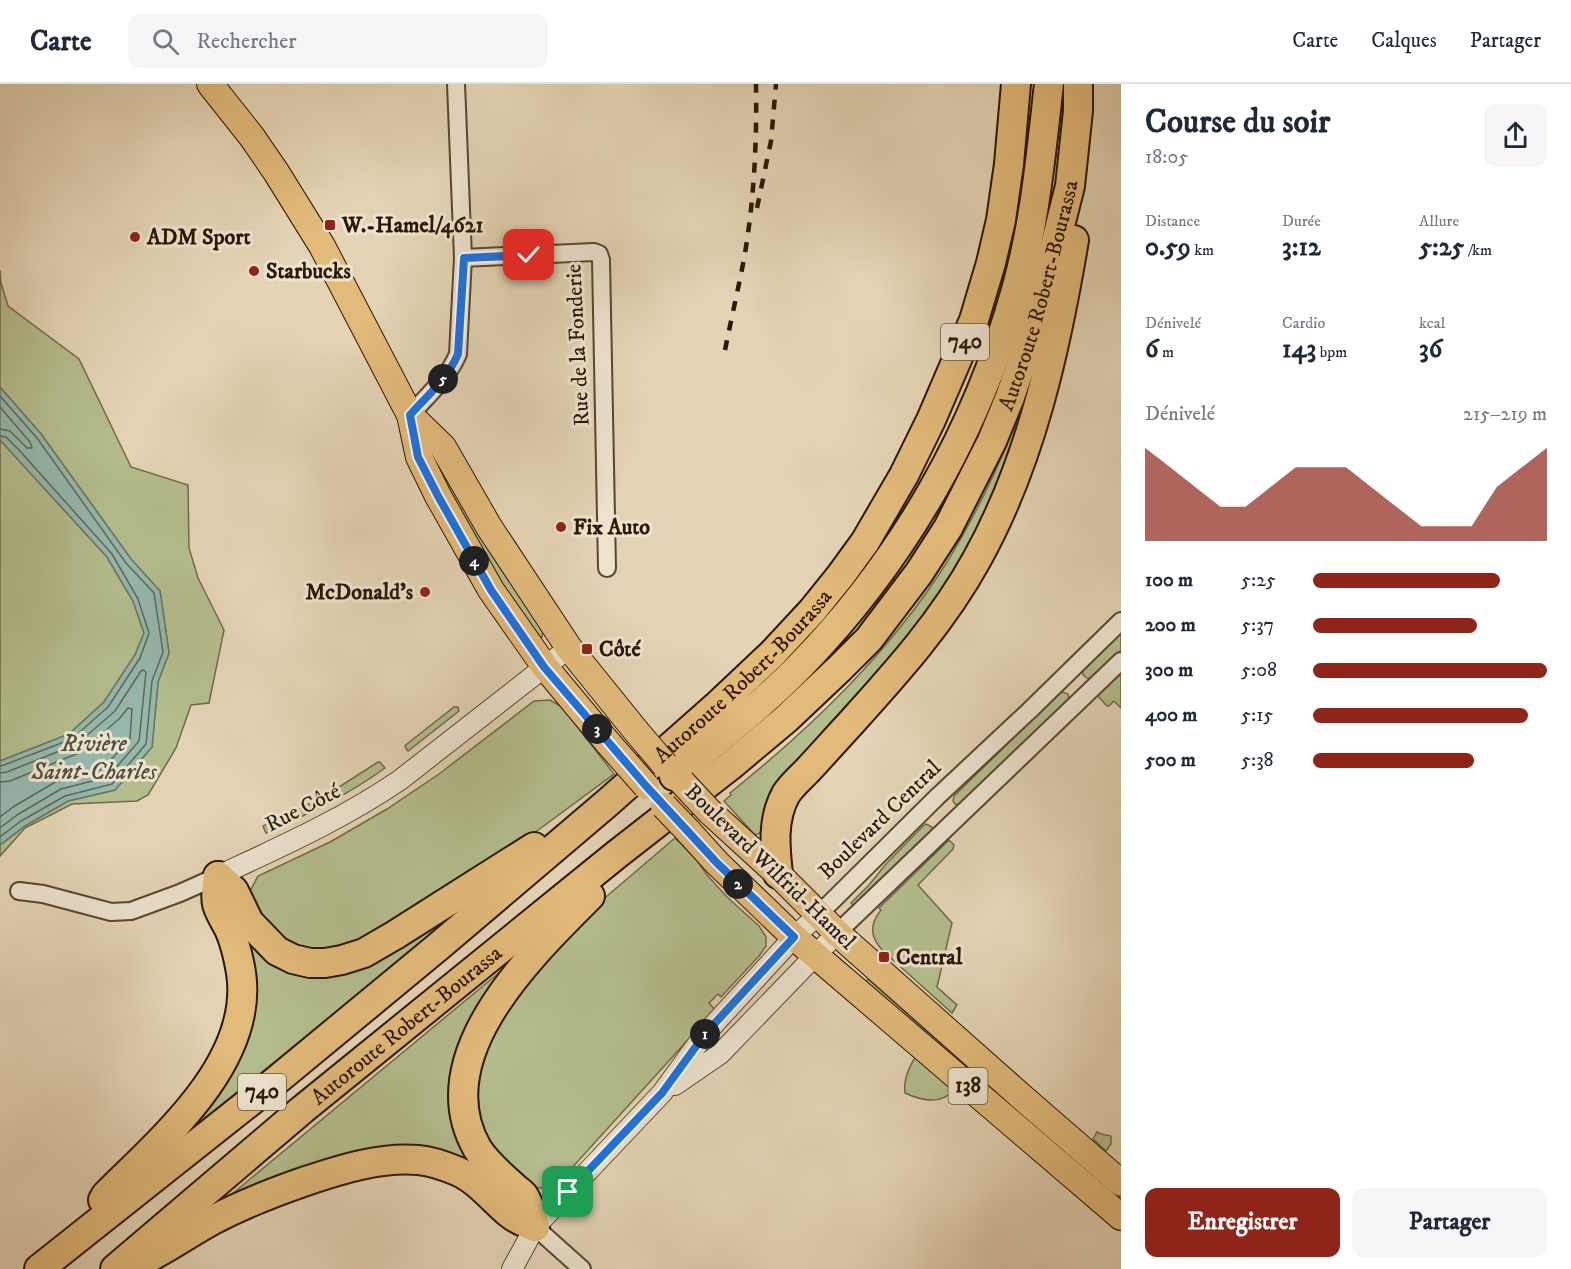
<!DOCTYPE html>
<html lang="fr">
<head>
<meta charset="utf-8">
<style>
  :root { --surface:#fff; --page:#f6f6f7; --text:#1f2937; --muted:#747a83; --line:#e0e1e3; --accent:#8f2418 }
  body { margin:0; font-family:"IM FELL DW Pica",serif; background:var(--page); color:var(--text); height:100vh; display:flex; flex-direction:column; font-size:22px; white-space:nowrap }
  * { box-sizing:border-box; margin:0 }
  p { font-size:20px; color:var(--muted) }
  .icon { flex:none; width:33px; height:33px; fill:none; stroke:currentColor; stroke-width:2; stroke-linecap:round; stroke-linejoin:round }
  .map { position:relative; flex:1; overflow:hidden }
  .details { display:flex; flex-direction:column; background:var(--surface); width:450px }
  .details>* { flex:none }
  .pin { position:absolute; display:grid; place-items:center; width:51px; height:51px; color:#fff; margin:-26px; border-radius:12px; box-shadow:0 3px 9px #0006 }
  .km { position:absolute; width:30px; height:30px; margin:-15px; border-radius:50%; background:#222; color:#fff; font-size:16px; line-height:30px; text-align:center }
  .round { display:grid; place-items:center; flex:none; width:63px; height:63px; border-radius:12px; background:var(--page) }
  .summary { display:flex; align-items:center; justify-content:space-between; height:102px; padding:0 24px }
  h1 { font-size:33px; font-weight:700; line-height:45px }
  .figures { display:grid; grid-template-columns:repeat(3,1fr); gap:9px; height:102px; padding:6px 24px }
  .figures div { display:grid; align-content:center }
  .figures b { font-size:26px; font-weight:700 }
  .figures small { font-size:16px; font-weight:400 }
  .figures p { font-size:16px }
  .chart { height:168px; padding:12px 24px }
  .chart p { display:flex; justify-content:space-between }
  .chart svg { width:100%; height:108px; margin-top:6px; fill:var(--accent); opacity:.7 }
  .button { display:flex; gap:12px; margin-top:auto; padding:12px 24px }
  .button a { flex:1; height:69px; border-radius:12px; background:var(--accent); color:#fff; font-size:24px; font-weight:700; line-height:69px; text-align:center }
  .button a+a { background:var(--page); color:var(--text) }
  ul { padding:0 24px; list-style:none; font-size:20px }
  li { display:grid; grid-template-columns:96px 72px 1fr; align-items:center; height:45px }
  li i { height:15px; border-radius:8px; background:var(--accent) }
  header { display:flex; align-items:center; gap:36px; box-sizing:border-box; height:84px; padding:0 30px; background:var(--surface); border-bottom:2px solid var(--line) }
  header strong { font-size:28px }
  nav { display:flex; gap:33px; margin-inline-start:auto; font-size:21px }
  .search { width:420px; height:54px; background:var(--page); display:flex; align-items:center; gap:15px; box-sizing:border-box; padding:0 21px; border-radius:12px; color:var(--muted); font-size:22px }
  main { display:flex; flex:1; min-height:0 }
  .map>svg:first-child { display:block }
</style>
</head>
<body>
<header>
<strong>Carte</strong>
<div class="search"><svg class="icon" aria-label="search" viewBox="0 0 24 24"><circle cx="10" cy="10" r="6"/><path d="M15 15l6 6"/></svg>Rechercher</div>
<nav><a>Carte</a><a>Calques</a><a>Partager</a></nav>
</header>
<main>
<div class="map">
<svg width="1121" height="1185" viewBox="0 0 1121 1185">
  <rect width="100%" height="100%" fill="#e4d4b5"/>
  <filter id="stains"><feTurbulence type="fractalNoise" baseFrequency=".00333" numOctaves="4"/><feColorMatrix values="0 0 0 0 .2 0 0 0 0 .09 0 0 0 0 .02 0 0 0 .5 -.17"/></filter>
  <radialGradient id="worn" r=".72"><stop offset=".6" stop-color="#630" stop-opacity="0"/><stop offset="1" stop-color="#630" stop-opacity=".3"/></radialGradient>
  <g fill="#b4bd8d" stroke="#706a47" stroke-width="1.5">
    <path d="M0,186L1,199L8,222L79,275L131,383L188,401L189,464L198,494L224,546L209,619L191,621L176,664L148,711L137,717L72,720L25,744L0,772V761L25,742L68,717L115,706L152,663L158,598L169,569L160,507L131,475L41,350L0,303Z"/>
    <path d="M1023,323L1031,325L967,479L767,746L755,751L724,717L731,711L730,709C812,643 890,568 947,478C978,428 1001,376 1023,323Z"/>
    <path d="M0,356L107,473L133,517L144,549L135,571L104,618L69,650L0,677Z"/>
    <path d="M441,381L543,547L542,553H537L476,460L438,383Z"/>
    <path d="M1121,549V566L1093,593C1089,595 1087,595 1083,591V586Z"/>
    <path d="M1121,588V624L1114,617L1109,622H1107L1097,611Z"/>
    <path d="M1062,608L1068,610L1069,616L960,721L955,720L953,717L954,712L1060,609Z"/>
    <path d="M550,616L562,623L614,690L518,761L352,867L306,869L271,851L249,809L258,792L330,758L387,725L439,690L534,617Z"/>
    <path d="M454,623H458L459,627L408,667L407,666L405,662L407,660Z"/>
    <path d="M378,678H380L385,684C348,711 308,730 266,749L263,742L322,714Z"/>
    <path d="M926,740L932,743V749L855,823L851,819L869,801L886,780L923,742Z"/>
    <path d="M675,754L696,775L707,791L727,813L759,842L766,853V862L759,872L721,913L718,910L709,919L715,926L560,1097L550,1103L540,1104L528,1102L489,1067L471,1011L486,952L572,842Z"/>
    <path d="M949,756L954,761L953,765L918,801L952,839L937,903L957,921L952,929L883,867C870,853 869,841 881,826L879,824Z"/>
    <path d="M452,824L458,830L190,1046L184,1041L218,999L238,850L290,881Z"/>
    <path d="M507,882L462,974L486,1086L460,1078L236,1115L232,1110Z"/>
    <path d="M868,895L924,945L968,982L964,986L865,899Z"/>
    <path d="M916,972L955,1005C942,1021 922,1017 905,1009C903,995 909,983 916,972Z"/>
    <path d="M1097,1048L1101,1050L1111,1052V1060L1106,1067L1093,1055Z"/>
  </g>
  <path fill="#95b8ad" stroke="#6b7768" stroke-width="1.5" d="M0,303L41,350L131,475L160,507L169,569L158,598L152,663L115,706L68,717L25,742L0,761V677L69,650L104,618L135,571L144,549L133,517L107,473L0,356Z"/>
  <g fill="none" stroke-linecap="round" stroke-linejoin="round">
    <g stroke="#606757" stroke-width="1.5">
      <path d="M0,312L37,354L126,479L154,509L163,568L152,597L146,660L112,700L65,712L21,737L0,753"/>
      <path d="M0,323L30,358L32,364H27L10,347L0,345"/>
      <path d="M0,352L6,353L19,366L112,470L138,515L149,549L140,574L108,623L72,655L4,681L0,682"/>
      <path d="M0,689L7,688L77,660L115,627L141,587L143,586L146,588L139,657L108,693L61,705L17,731L0,744"/>
      <path d="M0,698L10,697L81,668L120,634L128,624L132,625L130,654L103,685L57,697L13,723L0,733"/>
    </g>
    <g stroke="#59462e" stroke-width="20">
      <g id="minor">
        <path d="M463,174L594,168L599,170L601,176L607,484"/>
        <path d="M410,331C427,312 448,294 458,270L463,174L456,0"/>
        <path d="M19,807L43,810L111,828L131,827L180,809L218,792"/>
        <path d="M819,830L937,713L1029,627L1121,537"/>
        <path d="M837,849L1121,577"/>
        <path d="M535,1143L582,1185"/>
      </g>
    </g>
    <g stroke="#59462e" stroke-width="22">
      <g id="tertiary">
        <path d="M218,792C280,763 343,735 400,696L569,564"/>
        <path d="M675,1001L720,970L837,849"/>
        <path d="M512,1185L535,1143L662,1009L705,950L794,853L819,830"/>
      </g>
    </g>
    <g stroke="#2b1601" stroke-width="28">
      <g id="primary">
        <path d="M210,0L252,53L276,88L322,162L410,331L419,373L438,412L491,506L545,583L609,660"/>
        <path d="M410,331L443,363L489,443L569,564L636,647"/>
        <path d="M710,728L778,790L837,849L1023,1014L1121,1099"/>
        <path d="M688,747L717,779L794,853L1121,1133"/>
      </g>
    </g>
    <g stroke="#2b1601" stroke-width="32">
      <g id="motorway">
        <path d="M674,692C717,656 762,621 801,581C903,476 977,347 1016,206C1035,139 1041,69 1049,0"/>
        <path d="M778,790C775,763 772,735 786,710C791,702 800,694 807,687C822,671 836,655 850,640C897,588 943,537 977,475C1031,378 1056,264 1074,156"/>
        <path d="M218,792L234,807L249,838L277,867L293,875L310,879H325L342,876L364,869L395,851L534,763"/>
        <path d="M103,1116L106,1111C161,1056 248,983 242,898C241,883 235,858 229,845C225,837 219,828 217,820C215,812 217,801 218,792"/>
        <path d="M535,1143C532,1134 530,1120 524,1112C522,1109 517,1106 514,1103C501,1091 486,1079 477,1064C425,972 531,871 590,812"/>
        <path d="M142,1177C167,1165 189,1149 213,1136C243,1120 274,1108 306,1097C342,1085 380,1073 418,1076C431,1077 445,1082 457,1087C478,1096 493,1116 510,1130C517,1136 527,1139 535,1143"/>
        <path id="s1" d="M39,1185L266,1005L439,862L606,720L719,620L772,570L812,527L841,491L865,458L904,391L931,336L974,236L991,179L1001,136L1009,80L1016,0"/>
        <path id="s2" d="M115,1185L303,1025L616,771L730,682L786,635L840,584L869,555L919,489L948,444L992,357L1010,313L1031,252L1045,201L1070,102L1078,27V0"/>
      </g>
    </g>
    <use href="#minor" stroke="#ede3cf" stroke-width="16"/>
    <use href="#tertiary" stroke="#ede3cf" stroke-width="20"/>
    <use href="#primary" stroke="#e2ba7a" stroke-width="26"/>
    <use href="#motorway" stroke="#e2ba7a" stroke-width="28"/>
    <g stroke="#2b1601" stroke-width="4.5" stroke-dasharray="10 10" stroke-linecap="butt">
      <path d="M757,124L771,57L776,0"/>
      <path d="M725,266C731,236 738,206 744,175C754,118 757,59 756,0"/>
    </g>
    <g stroke="#2b1601" stroke-width="28" stroke-linecap="butt">
      <g id="primary-bridge">
        <path d="M636,647L665,681"/>
        <path d="M609,660L646,702"/>
        <path d="M682,698L710,728"/>
        <path d="M664,722L688,747"/>
      </g>
    </g>
    <use href="#primary-bridge" stroke="#e2ba7a" stroke-width="26"/>
  </g>
  <g fill="none" stroke-linecap="round" stroke-linejoin="round">
    <g stroke="#fff" stroke-width="12">
      <path id="route" d="M529,171L464,174L458,270C448,294 427,312 410,331L418,373L438,412L491,506L544,583L646,702L717,779L794,853L705,950L662,1009L568,1108"/>
    </g>
    <use href="#route" stroke="#1a73e8" stroke-width="8"/>
  </g>
  <g fill="#8f2418" stroke="#ede3cf" stroke-width="2">
    <rect x="324" y="135" width="12" height="12" rx="3"/>
    <circle cx="135" cy="153" r="6"/>
    <circle cx="254" cy="187" r="6"/>
    <circle cx="561" cy="443" r="6"/>
    <circle cx="425" cy="508" r="6"/>
    <rect x="581" y="559" width="12" height="12" rx="3"/>
    <rect x="878" y="867" width="12" height="12" rx="3"/>
  </g>
  <g text-anchor="middle" dominant-baseline="central" stroke-width="6" stroke-linejoin="round" paint-order="stroke">
    <g fill="#ede3cf" stroke="#65543f" stroke-width="1.5">
      <rect x="941" y="240" width="48" height="36" rx="4.5"/>
      <rect x="948.5" y="984" width="39" height="36" rx="4.5"/>
      <rect x="238" y="990" width="48" height="36" rx="4.5"/>
    </g>
    <g font-size="21" font-weight="bold" fill="#2b1601">
      <text x="965" y="258">740</text>
      <text x="968" y="1002">138</text>
      <text x="262" y="1008">740</text>
    </g>
    <g font-size="22" font-weight="bold" fill="#2b1601" stroke="#ede3cf" text-anchor="start">
      <text x="342" y="141">W.-Hamel/4621</text>
      <text x="147" y="153">ADM Sport</text>
      <text x="266" y="187">Starbucks</text>
      <text x="573" y="443">Fix Auto</text>
      <text x="413" y="508" text-anchor="end">McDonald's</text>
      <text x="599" y="565">Côté</text>
      <text x="896" y="873">Central</text>
    </g>
    <g font-size="22" fill="#2b1601" stroke="#ede3cf">
      <text stroke="none"><textPath href="#s2" startOffset="1370">Autoroute Robert-Bourassa</textPath></text>
      <text transform="translate(578 261) rotate(-93)">Rue de la Fonderie</text>
      <text stroke="none"><textPath href="#s1" startOffset="921">Autoroute Robert-Bourassa</textPath></text>
      <text transform="translate(303 724) rotate(-27)">Rue Côté</text>
      <text transform="translate(880 736) rotate(-44)">Boulevard Central</text>
      <text transform="translate(770 783) rotate(44)">Boulevard Wilfrid-Hamel</text>
      <text stroke="none"><textPath href="#s2" startOffset="380">Autoroute Robert-Bourassa</textPath></text>
    </g>
    <g font-size="24" font-style="italic" fill="#504f3d" stroke="#ede3cf">
      <text x="94" y="660">Rivière<tspan x="94" dy="28">Saint-Charles</tspan></text>
    </g>
  </g>
  <rect width="100%" height="100%" filter="url(#stains)"/>
  <rect width="100%" height="100%" fill="url(#worn)"/>
</svg>
<div class="pin" style="left:568px;top:1108px;background:#1e9e55"><svg class="icon" aria-label="arrive" viewBox="0 0 24 24"><path d="M6 21V4h12l-3 4 3 4H6"/></svg></div>
<div class="pin" style="left:529px;top:171px;background:#d93025"><svg class="icon" aria-label="check" viewBox="0 0 24 24"><path d="M5 12l5 5 9-10"/></svg></div>
<b class="km" style="left:705px;top:950px">1</b>
<b class="km" style="left:738px;top:800px">2</b>
<b class="km" style="left:597px;top:645px">3</b>
<b class="km" style="left:474px;top:477px">4</b>
<b class="km" style="left:443px;top:295px">5</b>
</div>
<section class="details">
<div class="summary"><div><h1>Course du soir</h1><p>18:05</p></div><a class="round"><svg class="icon" aria-label="share" viewBox="0 0 24 24"><path d="M12 15V3M7 8l5-5 5 5M5 13v7h14v-7"/></svg></a></div>
<div class="figures">
<div><p>Distance</p><b>0.59<small> km</small></b></div>
<div><p>Durée</p><b>3:12</b></div>
<div><p>Allure</p><b>5:25<small> /km</small></b></div>
</div>
<div class="figures">
<div><p>Dénivelé</p><b>6<small> m</small></b></div>
<div><p>Cardio</p><b>143<small> bpm</small></b></div>
<div><p>kcal</p><b>36</b></div>
</div>
<div class="chart"><p><span>Dénivelé</span>215–219 m</p>
<svg viewBox="0 0 160 44" preserveAspectRatio="none"><path d="M0 44V6L10 14L20 22L30 30L40 30L50 22L60 14L70 14L80 14L90 22L100 30L110 38L120 38L130 38L140 22L150 14L160 6V44z"/></svg>
</div>
<ul>
<li><b>100 m</b>5:25<i style="width:80%"></i></li>
<li><b>200 m</b>5:37<i style="width:70%"></i></li>
<li><b>300 m</b>5:08<i style="width:100%"></i></li>
<li><b>400 m</b>5:15<i style="width:92%"></i></li>
<li><b>500 m</b>5:38<i style="width:69%"></i></li>
</ul>
<div class="button"><a>Enregistrer</a><a>Partager</a></div>
</section>
</main>
</body>
</html>
